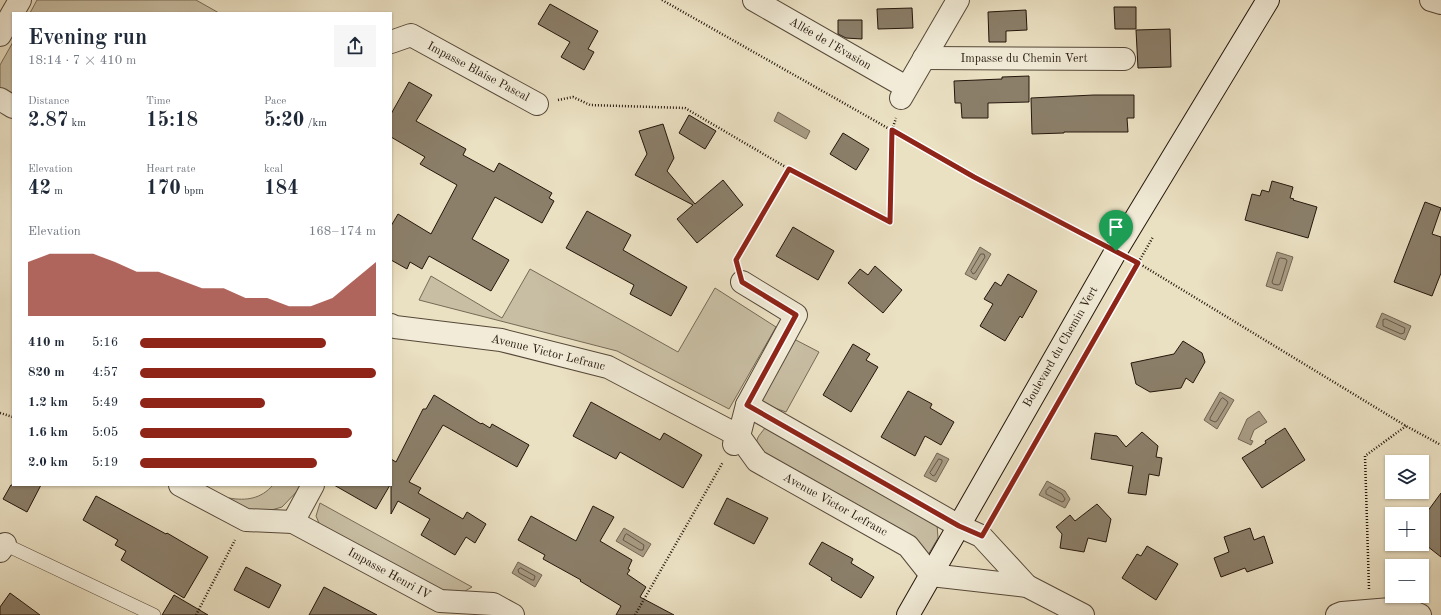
<!DOCTYPE html>
<html lang="en">
<head>
<meta charset="utf-8">
<style>
  :root { --surface:#fff; --page:#f6f6f7; --text:#1f2937; --muted:#747a83; --accent:#8f2418 }
  body { margin:0; font-family:"Old Standard TT",serif; background:var(--page); color:var(--text); height:100vh; display:flex; flex-direction:column; font-size:15px; white-space:nowrap }
  * { box-sizing:border-box; margin:0 }
  p { font-size:13px; color:var(--muted) }
  .icon { flex:none; width:22px; height:22px; fill:none; stroke:currentColor; stroke-width:2; stroke-linecap:round; stroke-linejoin:round }
  .map { position:relative; flex:1; overflow:hidden }
  .drawer { position:absolute; left:12px; top:12px; width:380px; height:474px; display:flex; flex-direction:column; background:var(--surface); border-radius:0px; box-shadow:0 1px 3px #0004 }
  .drawer>* { flex:none }
  .fabs { position:absolute; left:1385px; top:455px; display:grid; gap:8px }
  .fabs a { display:grid; place-items:center; width:44px; height:44px; border-radius:0px; background:var(--surface); box-shadow:0 1px 3px #0004; font-size:20px }
  .pin { position:absolute; display:grid; place-items:center; width:34px; height:34px; color:#fff; margin:-41px -17px; border-radius:50% 50% 50% 0; rotate:-45deg; box-shadow:0 0 4px #0007 }
  .pin .icon { rotate:45deg }
  .round { display:grid; place-items:center; flex:none; width:42px; height:42px; border-radius:0px; background:var(--page) }
  .headline { display:flex; align-items:center; justify-content:space-between; height:68px; padding:0 16px }
  h1 { font-size:22px; font-weight:800; line-height:30px }
  .stats { display:grid; grid-template-columns:repeat(3,1fr); gap:6px; height:68px; padding:4px 16px }
  .stats div { display:grid; align-content:center }
  .stats b { font-size:20px; font-weight:800 }
  .stats small { font-size:11px; font-weight:400 }
  .stats p { font-size:11px }
  .chart { height:112px; padding:8px 16px }
  .chart p { display:flex; justify-content:space-between }
  .chart svg { width:100%; height:72px; margin-top:4px; fill:var(--accent); opacity:.7 }
  ul { padding:0 16px; list-style:none; font-size:13px }
  li { display:grid; grid-template-columns:64px 48px 1fr; align-items:center; height:30px }
  li i { height:10px; border-radius:5px; background:var(--accent) }
  .map>svg:first-child { display:block }
</style>
</head>
<body>
<div class="map">
<svg width="1441" height="615" viewBox="0 0 1441 615">
  <rect width="100%" height="100%" fill="#eae0c2"/>
  <filter id="stains"><feTurbulence type="fractalNoise" baseFrequency=".005" numOctaves="4"/><feColorMatrix values="0 0 0 0 .2 0 0 0 0 .09 0 0 0 0 .02 0 0 0 .5 -.17"/></filter>
  <radialGradient id="worn" r=".72"><stop offset=".6" stop-color="#630" stop-opacity="0"/><stop offset="1" stop-color="#630" stop-opacity=".3"/></radialGradient>
  <g fill="#c8bea3" stroke="#766a57">
    <path d="M37,0H196L219,13H30Z"/>
    <path d="M13,42V99L0,92V65Z"/>
    <path d="M530,269L678,352L715,288L776,327L729,409L617,351L419,300L431,276L502,318Z"/>
    <path d="M794,339L819,352L786,412L761,403Z"/>
    <path d="M765,428L937,524L938,538L928,555L758,450C754,439 759,436 765,428Z"/>
    <path d="M273,485H303L282,507L268,511L252,512L229,498C246,501 261,499 273,485Z"/>
    <path d="M320,503L472,587L460,594L431,587L321,528L316,516Z"/>
  </g>
  <g fill="#a79b84" stroke="#736654">
    <path d="M778,112L810,131L806,139L774,121Z"/>
    <path d="M980,247L991,254L976,280L965,274Z"/>
    <path d="M1277,252L1293,257L1282,291L1266,286Z"/>
    <path d="M1382,313L1411,326L1405,340L1376,327Z"/>
    <path d="M1220,392L1234,400L1217,429L1204,420Z"/>
    <path d="M1259,411L1267,422L1254,430L1250,440L1253,441L1251,445L1238,439L1247,419Z"/>
    <path d="M937,453L949,459L936,482L924,476Z"/>
    <path d="M1047,481L1065,491L1070,499L1065,508L1039,495Z"/>
    <path d="M624,528L651,544L643,557L616,541Z"/>
    <path d="M518,562L542,575L535,587L512,573Z"/>
  </g>
  <g fill="none" stroke-linecap="round" stroke-linejoin="round">
    <g stroke="#665848" stroke-width="1">
      <path d="M981,254H984L985,257L975,273L973,274L971,271Z"/>
      <path d="M1281,258L1286,259L1287,261L1280,284L1278,285L1273,284L1272,282L1279,259Z"/>
      <path d="M1386,319L1405,328L1404,333L1401,334L1383,326V320Z"/>
      <path d="M1223,398L1227,401L1228,403L1217,421L1215,422L1210,420V418L1221,399Z"/>
      <path d="M939,459L942,460V462L935,475L933,476L930,473Z"/>
      <path d="M1050,487L1062,494L1065,499L1064,501L1062,502L1046,494V491Z"/>
      <path d="M627,534L644,545L643,550H640L623,540L625,535Z"/>
      <path d="M521,568L535,576L534,580H532L519,573L518,570Z"/>
    </g>
  </g>
  <g fill="#8b7f6a" stroke="#24160b">
    <path d="M550,4L598,31L588,49L594,52L584,70L561,57L570,42L538,24Z"/>
    <path d="M1114,7H1136V29H1115Z"/>
    <path d="M912,8L913,28L878,29L877,9Z"/>
    <path d="M1026,10L1027,30L1006,31V42H989L988,12Z"/>
    <path d="M838,20H862V39L846,38L838,34Z"/>
    <path d="M1170,29L1171,67L1138,68L1136,30Z"/>
    <path d="M1029,76V102L988,103V118H962L961,103H955L954,81L1002,79V77Z"/>
    <path d="M409,82L432,95L416,121L466,149L463,155L494,172L499,163L552,193L549,198L554,201L542,223L495,197L472,239L509,260L491,291L429,256L422,269L410,262L407,269L391,260V226L398,214L431,234L457,185L420,164L425,157L391,137V114Z"/>
    <path d="M1094,95H1134V118H1127L1128,132H1064V133L1032,134L1031,98Z"/>
    <path d="M689,115L716,131L705,149L679,133Z"/>
    <path d="M663,124L674,158L667,171L695,204L723,180L743,205L697,243L677,219L693,205L635,175L647,154L639,131Z"/>
    <path d="M843,133L869,149L856,170L830,154Z"/>
    <path d="M1272,181L1293,187L1290,198L1294,199L1293,200L1317,207L1308,238L1245,220L1252,194L1260,196L1262,190L1269,192Z"/>
    <path d="M1425,202L1441,208L1432,234L1441,237V273L1432,296L1394,282Z"/>
    <path d="M587,211L631,235L623,250L687,287L671,316L630,294L634,285L566,248Z"/>
    <path d="M793,227L834,251L818,280L776,256Z"/>
    <path d="M875,266L902,290L883,313L848,283L860,269L868,275Z"/>
    <path d="M1008,274L1037,291L1022,318L1020,316L1005,341L980,326L993,304L984,299L995,282L1001,286Z"/>
    <path d="M1183,341L1202,353L1205,362L1193,383L1186,378L1181,388L1150,392L1136,384L1131,363L1174,354Z"/>
    <path d="M853,344L870,354L866,360L878,367L851,412L823,395Z"/>
    <path d="M908,391L932,404L930,408L954,422L941,445L925,436L915,456L881,437Z"/>
    <path d="M434,395L481,424L482,423L490,428L492,424L529,445L517,467L443,425L409,482L421,488L418,493L463,519L467,512L486,524L475,543L466,537L455,555L421,535L430,519L398,501L391,514V459L396,462L423,409H426Z"/>
    <path d="M591,402L660,440L664,433L702,455L683,488L620,452L616,459L573,436Z"/>
    <path d="M1285,428L1305,460L1262,488L1242,458L1266,443L1265,441Z"/>
    <path d="M1142,432L1158,446L1156,457L1162,458L1159,476L1149,474L1146,495L1128,493L1133,466L1091,459L1095,433L1117,436L1126,447Z"/>
    <path d="M11,485H41L27,512L3,499Z"/>
    <path d="M334,485H390L376,509Z"/>
    <path d="M1441,493V557L1422,542V519Z"/>
    <path d="M96,496L166,534L167,533L208,557L184,598L121,560L126,551L115,545L118,540L83,520Z"/>
    <path d="M727,498L768,518L754,544L714,524Z"/>
    <path d="M1097,504L1111,519L1106,542L1088,538L1084,552L1060,548L1062,534L1056,527L1070,515L1075,521Z"/>
    <path d="M593,506L614,517L600,541L632,560L628,569L630,570L627,574L646,587L640,597L674,615H616L621,606L580,581L581,580L543,559L545,555L518,540L531,516L576,541Z"/>
    <path d="M1250,528L1254,540L1264,536L1273,563L1247,572L1245,568L1221,577L1214,558L1229,552L1224,537Z"/>
    <path d="M822,542L853,559L851,563L874,577L861,598L831,580L832,578L809,564Z"/>
    <path d="M1147,546L1178,564L1156,600L1122,578L1137,554L1141,556Z"/>
    <path d="M246,567L281,585L269,608L234,590Z"/>
    <path d="M324,587L377,615H309Z"/>
    <path d="M10,593L40,615H0V607Z"/>
    <path d="M174,595L208,615H162Z"/>
  </g>
  <g fill="none" stroke-linecap="round" stroke-linejoin="round">
    <g stroke="#564839" stroke-width="14">
      <path id="lane" d="M0,542L154,615"/>
    </g>
    <g stroke="#564839" stroke-width="24">
      <g id="street">
        <path d="M754,0L906,87"/>
        <path d="M1431,0L1441,3"/>
        <path d="M0,35L20,0"/>
        <path d="M391,42L411,35L537,104"/>
        <path d="M924,58L1124,59"/>
        <path d="M901,98L958,0"/>
        <path d="M0,99L13,107"/>
        <path d="M742,282L796,315L747,405L739,436L757,461L908,546L931,575L1027,586L1083,615"/>
        <path d="M391,325L395,327L501,340L608,367L739,436L734,444"/>
        <path d="M747,405L959,526L981,536L1027,586"/>
        <path d="M180,485L246,520L293,522L313,485"/>
        <path d="M293,522L440,601L493,604L513,615"/>
        <path d="M0,551L5,544"/>
        <path d="M1337,615L1342,613L1403,608L1420,615"/>
      </g>
    </g>
    <g stroke="#24160b" stroke-width="24">
      <path id="secondary" d="M908,615L1116,251L1268,0"/>
    </g>
    <g stroke="#24160b" stroke-width="2.5" stroke-dasharray="1 2" stroke-linecap="butt">
      <path d="M662,0L974,177L1097,241"/>
      <path d="M558,100L573,97L590,105L685,108L789,169L890,222L892,130L896,118"/>
      <path d="M736,260L789,169"/>
      <path d="M1135,261L1406,426L1441,445"/>
      <path d="M0,413L13,417"/>
      <path d="M992,517L1153,237"/>
      <path d="M1369,589L1365,456L1406,426"/>
      <path d="M196,615L235,540"/>
      <path d="M635,615L723,462"/>
    </g>
    <use href="#lane" stroke="#f1ebd7" stroke-width="13"/>
    <use href="#street" stroke="#f1ebd7" stroke-width="22"/>
    <use href="#secondary" stroke="#f1ebd7" stroke-width="22"/>
  </g>
  <g fill="none" stroke-linecap="round" stroke-linejoin="round">
    <g stroke="#fff" stroke-width="8">
      <path id="route" d="M892,130L974,177L1138,263L982,536L959,526L747,405L796,315L742,282L736,260L789,169L890,222Z"/>
    </g>
    <use href="#route" stroke="#8f2418" stroke-width="5"/>
  </g>
  <g text-anchor="middle" dominant-baseline="central" stroke-width="3" stroke-linejoin="round" paint-order="stroke">
    <g font-size="12" fill="#24160b" stroke="#f1ebd7">
      <text transform="translate(830 44) rotate(30)">Allée de l'Evasion</text>
      <text x="1024" y="59">Impasse du Chemin Vert</text>
      <text transform="translate(478 72) rotate(28)">Impasse Blaise Pascal</text>
      <text transform="translate(1061 347) rotate(-60)">Boulevard du Chemin Vert</text>
      <text transform="translate(548 353) rotate(14)">Avenue Victor Lefranc</text>
      <text transform="translate(835 505) rotate(29)">Avenue Victor Lefranc</text>
      <text transform="translate(389 574) rotate(29)">Impasse Henri IV</text>
    </g>
  </g>
  <rect width="100%" height="100%" filter="url(#stains)"/>
  <rect width="100%" height="100%" fill="url(#worn)"/>
</svg>
<div class="fabs">
<a><svg class="icon" aria-label="layers" viewBox="0 0 24 24"><path d="M12 4l9 5-9 5-9-5zM3 14l9 5 9-5"/></svg></a>
<a>+</a>
<a>−</a>
</div>
<div class="pin" style="left:1116px;top:251px;background:#1e9e55"><svg class="icon" aria-label="arrive" viewBox="0 0 24 24"><path d="M6 21V4h12l-3 4 3 4H6"/></svg></div>
<section class="drawer">
<div class="headline"><div><h1>Evening run</h1><p>18:14 · 7 × 410 m</p></div><a class="round"><svg class="icon" aria-label="share" viewBox="0 0 24 24"><path d="M12 15V3M7 8l5-5 5 5M5 13v7h14v-7"/></svg></a></div>
<div class="stats">
<div><p>Distance</p><b>2.87<small> km</small></b></div>
<div><p>Time</p><b>15:18</b></div>
<div><p>Pace</p><b>5:20<small> /km</small></b></div>
</div>
<div class="stats">
<div><p>Elevation</p><b>42<small> m</small></b></div>
<div><p>Heart rate</p><b>170<small> bpm</small></b></div>
<div><p>kcal</p><b>184</b></div>
</div>
<div class="chart"><p><span>Elevation</span>168–174 m</p>
<svg viewBox="0 0 160 44" preserveAspectRatio="none"><path d="M0 44V11L10 6L20 6L30 6L40 11L50 17L60 17L70 22L80 27L90 27L100 33L110 33L120 38L130 38L140 33L150 22L160 11V44z"/></svg>
</div>
<ul>
<li><b>410 m</b>5:16<i style="width:79%"></i></li>
<li><b>820 m</b>4:57<i style="width:100%"></i></li>
<li><b>1.2 km</b>5:49<i style="width:53%"></i></li>
<li><b>1.6 km</b>5:05<i style="width:90%"></i></li>
<li><b>2.0 km</b>5:19<i style="width:75%"></i></li>
</ul>
</section>
</div>
</body>
</html>
